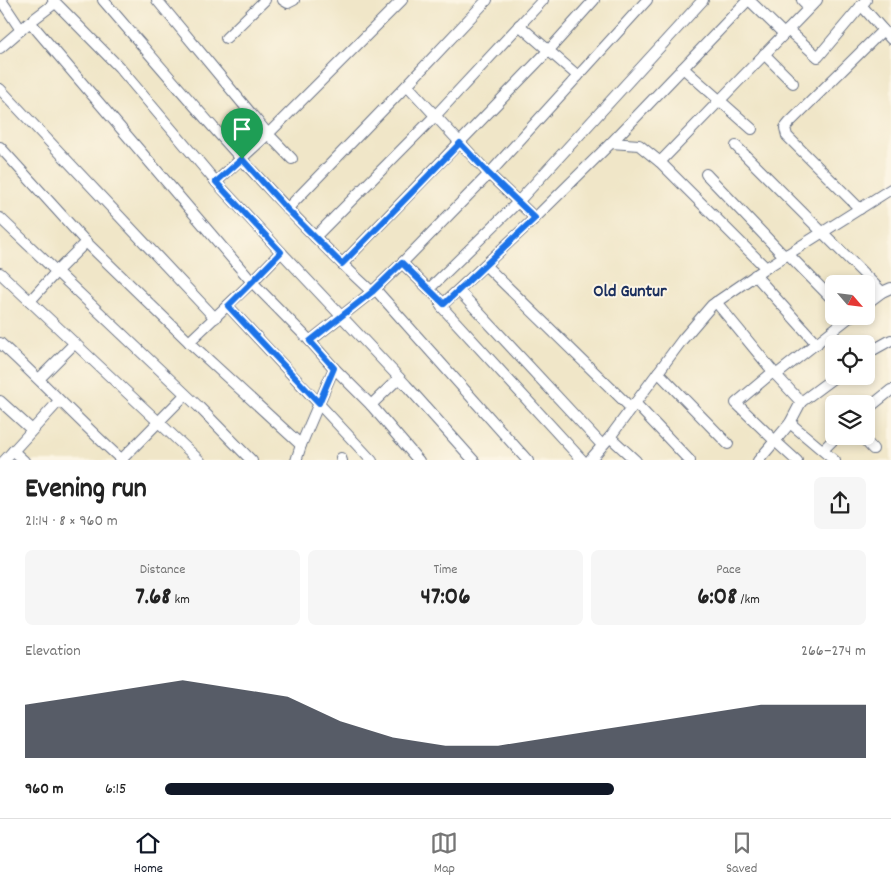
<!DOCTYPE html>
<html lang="en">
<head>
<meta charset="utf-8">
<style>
  :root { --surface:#fff; --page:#f6f6f6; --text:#222; --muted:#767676; --line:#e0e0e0; --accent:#111827 }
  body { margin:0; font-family:Dekko,sans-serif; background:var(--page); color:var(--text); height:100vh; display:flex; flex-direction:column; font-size:19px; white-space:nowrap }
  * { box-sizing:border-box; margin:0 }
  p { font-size:16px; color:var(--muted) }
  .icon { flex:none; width:28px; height:28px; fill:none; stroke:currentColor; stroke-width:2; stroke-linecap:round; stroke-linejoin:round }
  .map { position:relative; height:460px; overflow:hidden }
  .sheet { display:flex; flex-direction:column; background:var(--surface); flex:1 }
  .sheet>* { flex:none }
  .needle { width:32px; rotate:118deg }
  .controls { position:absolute; left:825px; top:275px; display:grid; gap:10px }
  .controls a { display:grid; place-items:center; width:50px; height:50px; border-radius:8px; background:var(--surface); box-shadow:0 2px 8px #0003; font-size:25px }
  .pin { position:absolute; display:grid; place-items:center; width:42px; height:42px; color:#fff; margin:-51px -21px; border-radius:50% 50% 50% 0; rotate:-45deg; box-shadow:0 0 5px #0007 }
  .pin .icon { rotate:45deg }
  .round { display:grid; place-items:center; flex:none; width:52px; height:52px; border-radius:8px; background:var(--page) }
  .overview { display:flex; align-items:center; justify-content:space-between; height:85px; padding:0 25px }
  h1 { font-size:28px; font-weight:700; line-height:38px }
  .stats { display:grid; grid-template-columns:repeat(3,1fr); gap:8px; height:85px; padding:5px 25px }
  .stats div { display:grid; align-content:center; border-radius:8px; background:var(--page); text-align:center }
  .stats b { font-size:25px; font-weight:700 }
  .stats small { font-size:14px; font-weight:400 }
  .stats p { font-size:14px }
  .chart { height:140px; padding:10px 25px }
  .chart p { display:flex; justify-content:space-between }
  .chart svg { width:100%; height:90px; margin-top:5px; fill:var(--accent); opacity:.7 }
  ul { padding:0 25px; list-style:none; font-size:16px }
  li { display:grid; grid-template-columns:80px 60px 1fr; align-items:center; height:38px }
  li i { height:12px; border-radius:6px; background:var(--accent) }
  .menu { display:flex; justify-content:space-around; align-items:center; height:70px; border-top:1px solid var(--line); background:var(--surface); font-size:14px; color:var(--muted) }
  .menu a { display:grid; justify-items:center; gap:2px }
  .menu .on { color:var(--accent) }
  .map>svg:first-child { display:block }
</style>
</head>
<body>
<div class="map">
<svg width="891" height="461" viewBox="0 0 891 461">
  <rect width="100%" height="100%" fill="#fcf5e5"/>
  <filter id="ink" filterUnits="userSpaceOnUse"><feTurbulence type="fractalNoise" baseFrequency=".02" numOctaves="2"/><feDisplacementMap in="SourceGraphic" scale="10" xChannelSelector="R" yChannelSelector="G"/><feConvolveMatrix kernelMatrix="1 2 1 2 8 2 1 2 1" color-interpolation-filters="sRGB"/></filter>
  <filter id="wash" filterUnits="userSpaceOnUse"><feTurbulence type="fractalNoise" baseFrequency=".0096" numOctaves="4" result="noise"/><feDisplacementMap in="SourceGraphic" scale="20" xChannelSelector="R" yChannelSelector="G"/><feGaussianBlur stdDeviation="1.12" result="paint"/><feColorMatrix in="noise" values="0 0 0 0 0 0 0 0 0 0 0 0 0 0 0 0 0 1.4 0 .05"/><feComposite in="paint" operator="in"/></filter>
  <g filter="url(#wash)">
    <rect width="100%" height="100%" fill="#f0e6c8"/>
  </g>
  <g filter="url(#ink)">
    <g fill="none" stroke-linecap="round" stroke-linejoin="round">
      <g stroke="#666f83" stroke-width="12">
        <g id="minor">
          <path d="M1,0L21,30"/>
          <path d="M53,0L119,67L216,182L281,252L406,385L474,461"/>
          <path d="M103,0C189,100 274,202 372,292"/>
          <path d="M157,0L268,134L292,159"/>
          <path d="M283,0L288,3L294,0"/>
          <path d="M748,0L683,68L752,129"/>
          <path d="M749,0L784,34"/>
          <path d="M802,0L809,7"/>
          <path d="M861,5L891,39"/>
          <path d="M30,22L252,282L310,341L334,368L371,405L419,461"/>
          <path d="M519,25L578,76"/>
          <path d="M788,30L818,57L866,0"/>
          <path d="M226,38L265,0"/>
          <path d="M0,48L30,22L55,3"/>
          <path d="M764,54L793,83"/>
          <path d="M407,85L489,174L535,218"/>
          <path d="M0,89L215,318"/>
          <path d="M611,143L683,68"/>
          <path d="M736,146L882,292"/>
          <path d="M0,147L86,242L189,342L301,445"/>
          <path d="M660,162L817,0"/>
          <path d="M706,174L784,256"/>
          <path d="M216,182L268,134L402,0"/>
          <path d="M287,209L407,85L487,0"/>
          <path d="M860,209L787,136L785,128L789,123L883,30"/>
          <path d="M0,218L199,407L252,461"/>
          <path d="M315,237L435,116L543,0"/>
          <path d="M788,254L834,301"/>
          <path d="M402,263L444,304"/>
          <path d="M342,264L549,50L594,0"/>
          <path d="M485,265L631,408"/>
          <path d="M0,273L200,461"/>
          <path d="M755,275L817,344"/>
          <path d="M375,289L528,461"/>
          <path d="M429,289L518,202L703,0"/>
          <path d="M459,291L602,445"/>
          <path d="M30,301L57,271L86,242"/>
          <path d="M716,302L776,375"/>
          <path d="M866,304L882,292L891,288"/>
          <path d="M228,306L372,461"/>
          <path d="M310,341L372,292L402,263L489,174L647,0"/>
          <path d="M189,342L252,282L281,252"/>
          <path d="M0,343C42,381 81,423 123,461"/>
          <path d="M866,354L891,340"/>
          <path d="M658,372L728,444"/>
          <path d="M773,372L736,403L775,441L797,461"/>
          <path d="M39,379L75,343"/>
          <path d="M0,401L32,430"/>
          <path d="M801,402L776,375L851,316"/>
          <path d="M635,403L690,461"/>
          <path d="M371,405L399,378"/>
          <path d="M866,410L891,390"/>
          <path d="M790,423L835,461"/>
          <path d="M861,436L873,449"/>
          <path d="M610,437L636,461"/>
          <path d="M823,450L837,436"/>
          <path d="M13,451L24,461"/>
          <path d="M341,458L342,461"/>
          <path d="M4,461L59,401"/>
          <path d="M120,461L185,395"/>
          <path d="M296,461L301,445L334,368"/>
          <path d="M583,461L441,306L535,218L611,143L639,145L660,162L766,268"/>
          <path d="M589,461L610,437L682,340L712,305L766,268L891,189"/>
          <path d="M758,461L775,441L790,423L801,402L836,376"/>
        </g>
      </g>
      <use href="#minor" stroke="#fff" stroke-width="10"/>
    </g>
  </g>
  <g fill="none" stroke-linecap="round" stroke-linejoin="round" filter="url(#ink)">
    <g stroke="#fff" stroke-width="10">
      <path id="route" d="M460,143L489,174L535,218L444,304L402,263L372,292L310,341L334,368L319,403L228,306L252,282L281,252L216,182L242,159L287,209L342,264Z"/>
    </g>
    <use href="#route" stroke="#1a73e8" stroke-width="6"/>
  </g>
  <g text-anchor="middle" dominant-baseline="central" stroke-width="4" stroke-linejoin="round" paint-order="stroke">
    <g font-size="18" font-weight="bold" fill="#1b2f5e" stroke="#fcf5e5">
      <text x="630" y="292">Old Guntur</text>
    </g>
  </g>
</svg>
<div class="controls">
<a><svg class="needle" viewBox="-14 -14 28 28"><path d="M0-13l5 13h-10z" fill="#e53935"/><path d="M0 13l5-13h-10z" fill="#767676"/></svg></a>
<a><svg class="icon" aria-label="locate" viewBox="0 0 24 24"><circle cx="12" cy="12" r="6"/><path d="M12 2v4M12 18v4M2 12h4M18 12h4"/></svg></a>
<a><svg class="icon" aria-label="layers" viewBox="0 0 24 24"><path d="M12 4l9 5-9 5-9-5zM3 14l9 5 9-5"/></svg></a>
</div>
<div class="pin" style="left:242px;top:159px;background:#1e9e55"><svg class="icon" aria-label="arrive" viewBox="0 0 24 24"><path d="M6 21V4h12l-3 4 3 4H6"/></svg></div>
</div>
<section class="sheet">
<div class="overview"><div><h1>Evening run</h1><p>21:14 · 8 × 960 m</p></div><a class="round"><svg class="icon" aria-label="share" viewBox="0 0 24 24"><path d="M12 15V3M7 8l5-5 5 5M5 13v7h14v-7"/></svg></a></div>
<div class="stats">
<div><p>Distance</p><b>7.68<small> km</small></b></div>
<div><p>Time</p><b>47:06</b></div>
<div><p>Pace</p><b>6:08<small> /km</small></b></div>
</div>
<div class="chart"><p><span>Elevation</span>266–274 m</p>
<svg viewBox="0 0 160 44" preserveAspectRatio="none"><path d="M0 44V18L10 14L20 10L30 6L40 10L50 14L60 26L70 34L80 38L90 38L100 34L110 30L120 26L130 22L140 18L150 18L160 18V44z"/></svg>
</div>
<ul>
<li><b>960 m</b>6:15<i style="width:64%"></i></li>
</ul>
</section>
<nav class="menu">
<a class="on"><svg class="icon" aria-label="home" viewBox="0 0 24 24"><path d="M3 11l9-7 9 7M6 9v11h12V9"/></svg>Home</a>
<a><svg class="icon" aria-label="map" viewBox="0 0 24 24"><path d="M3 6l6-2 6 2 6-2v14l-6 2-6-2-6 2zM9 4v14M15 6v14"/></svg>Map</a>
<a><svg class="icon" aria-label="saved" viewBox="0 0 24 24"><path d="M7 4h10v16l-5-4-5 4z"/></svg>Saved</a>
</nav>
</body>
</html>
